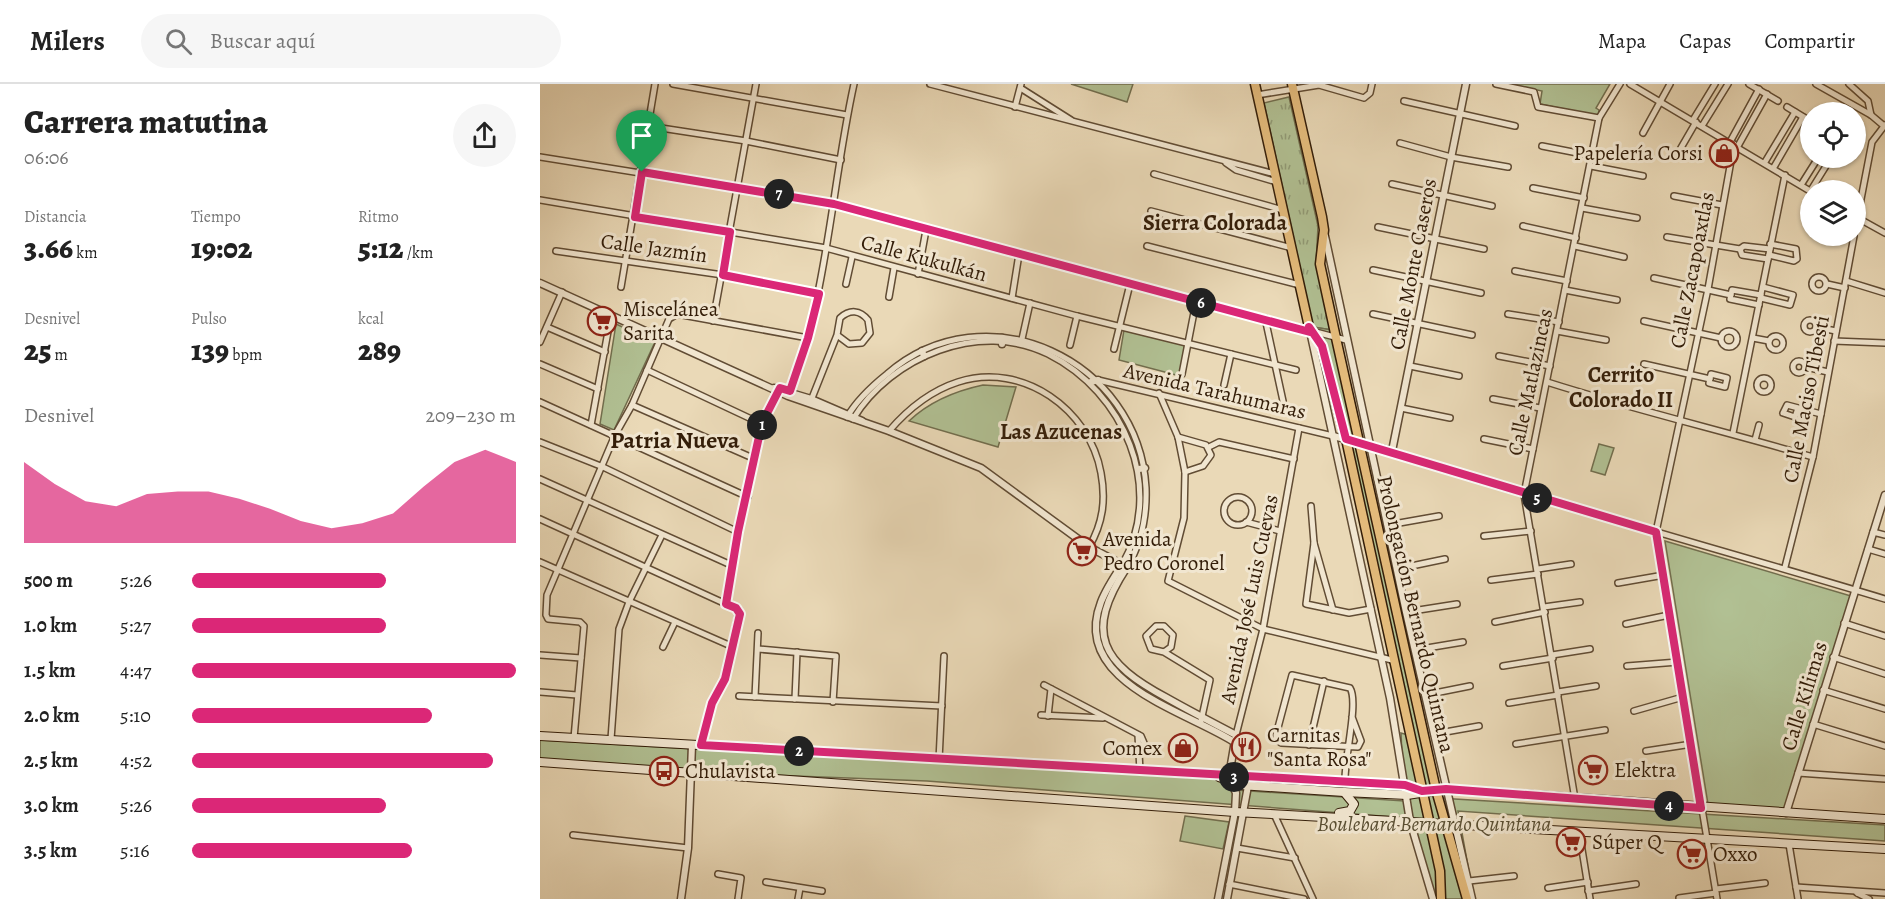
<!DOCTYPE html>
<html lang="es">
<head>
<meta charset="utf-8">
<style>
  :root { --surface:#fff; --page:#f6f6f6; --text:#222; --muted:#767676; --line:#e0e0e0; --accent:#db2777 }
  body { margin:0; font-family:Alegreya,serif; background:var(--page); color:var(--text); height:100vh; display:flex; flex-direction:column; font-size:22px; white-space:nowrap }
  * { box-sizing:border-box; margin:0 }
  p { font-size:20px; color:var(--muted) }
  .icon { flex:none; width:33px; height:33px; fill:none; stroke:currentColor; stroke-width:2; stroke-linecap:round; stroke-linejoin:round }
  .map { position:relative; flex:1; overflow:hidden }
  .drawer { display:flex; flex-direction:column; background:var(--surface); width:540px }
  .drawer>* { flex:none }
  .controls { position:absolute; left:1260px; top:18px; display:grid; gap:12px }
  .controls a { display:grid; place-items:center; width:66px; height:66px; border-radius:50%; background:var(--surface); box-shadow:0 2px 4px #0004; font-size:30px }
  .pin { position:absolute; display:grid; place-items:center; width:51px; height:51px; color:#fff; margin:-62px -26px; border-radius:50% 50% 50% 0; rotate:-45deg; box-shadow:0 0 6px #0007 }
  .pin .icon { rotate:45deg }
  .km { position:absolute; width:30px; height:30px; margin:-15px; border-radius:50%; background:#222; color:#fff; font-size:16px; line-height:30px; text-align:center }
  .round { display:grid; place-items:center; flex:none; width:63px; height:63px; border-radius:32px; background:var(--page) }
  .headline { display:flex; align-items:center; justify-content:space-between; height:102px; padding:0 24px }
  h1 { font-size:33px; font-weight:800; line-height:45px }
  .figures { display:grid; grid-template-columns:repeat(3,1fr); gap:9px; height:102px; padding:6px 24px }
  .figures div { display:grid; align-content:center }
  .figures b { font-size:30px; font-weight:800 }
  .figures small { font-size:16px; font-weight:400 }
  .figures p { font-size:16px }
  .chart { height:168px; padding:12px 24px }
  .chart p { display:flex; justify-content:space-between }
  .chart svg { width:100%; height:108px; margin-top:6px; fill:var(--accent); opacity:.7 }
  ul { padding:0 24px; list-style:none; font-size:20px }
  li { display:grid; grid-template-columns:96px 72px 1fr; align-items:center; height:45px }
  li i { height:15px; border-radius:8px; background:var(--accent) }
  header { display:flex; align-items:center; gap:36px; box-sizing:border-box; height:84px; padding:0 30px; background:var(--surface); border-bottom:2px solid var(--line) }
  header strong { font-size:28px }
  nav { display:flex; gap:33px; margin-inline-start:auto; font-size:21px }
  .search { width:420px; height:54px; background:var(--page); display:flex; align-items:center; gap:15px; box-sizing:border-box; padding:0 21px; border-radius:33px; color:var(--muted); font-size:22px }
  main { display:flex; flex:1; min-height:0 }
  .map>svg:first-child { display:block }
</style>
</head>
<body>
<header>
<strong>Milers</strong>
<div class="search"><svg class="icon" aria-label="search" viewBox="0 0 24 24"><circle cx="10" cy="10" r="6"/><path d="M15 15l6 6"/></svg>Buscar aquí</div>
<nav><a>Mapa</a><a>Capas</a><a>Compartir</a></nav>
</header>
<main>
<section class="drawer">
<div class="headline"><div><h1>Carrera matutina</h1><p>06:06</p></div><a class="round"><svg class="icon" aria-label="share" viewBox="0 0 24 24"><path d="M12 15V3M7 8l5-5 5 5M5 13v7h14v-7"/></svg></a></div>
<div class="figures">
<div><p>Distancia</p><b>3.66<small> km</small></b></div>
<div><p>Tiempo</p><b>19:02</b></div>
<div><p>Ritmo</p><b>5:12<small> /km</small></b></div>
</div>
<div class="figures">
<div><p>Desnivel</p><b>25<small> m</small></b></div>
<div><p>Pulso</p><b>139<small> bpm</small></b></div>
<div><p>kcal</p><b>289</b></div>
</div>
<div class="chart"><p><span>Desnivel</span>209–230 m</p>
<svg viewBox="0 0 160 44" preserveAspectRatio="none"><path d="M0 44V11L10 20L20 27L30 29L40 24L50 23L60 23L70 26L80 30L90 35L100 38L110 36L120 32L130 21L140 11L150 6L160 11V44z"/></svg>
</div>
<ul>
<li><b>500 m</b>5:26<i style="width:60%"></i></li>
<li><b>1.0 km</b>5:27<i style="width:60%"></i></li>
<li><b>1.5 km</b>4:47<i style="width:100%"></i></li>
<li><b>2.0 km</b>5:10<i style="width:74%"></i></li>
<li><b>2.5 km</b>4:52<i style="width:93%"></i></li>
<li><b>3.0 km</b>5:26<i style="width:60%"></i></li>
<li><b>3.5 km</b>5:16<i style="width:68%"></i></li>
</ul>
</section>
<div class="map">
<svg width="1345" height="815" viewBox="0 0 1345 815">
  <defs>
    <pattern id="grass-tufts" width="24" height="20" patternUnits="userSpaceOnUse" patternTransform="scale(1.5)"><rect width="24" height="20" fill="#b1c093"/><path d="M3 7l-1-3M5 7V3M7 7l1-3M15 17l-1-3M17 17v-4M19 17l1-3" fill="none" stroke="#919b76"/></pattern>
  </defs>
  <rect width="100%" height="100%" fill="#ead9b7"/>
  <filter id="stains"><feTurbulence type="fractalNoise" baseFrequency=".00333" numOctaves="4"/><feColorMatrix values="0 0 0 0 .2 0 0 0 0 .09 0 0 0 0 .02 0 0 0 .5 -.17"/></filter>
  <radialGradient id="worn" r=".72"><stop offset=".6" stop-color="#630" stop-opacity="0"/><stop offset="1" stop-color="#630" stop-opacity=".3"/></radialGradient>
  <path fill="url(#grass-tufts)" stroke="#726e4e" stroke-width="1.5" d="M749,13L778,142L776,180L792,246L773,243L724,19Z"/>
  <g fill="#b1c093" stroke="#726e4e" stroke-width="1.5">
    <path d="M531,0H593L587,18Z"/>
    <path d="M970,0H1070L1056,24L1059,26L1058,32L1000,20L1002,7Z"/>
    <path d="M76,240L115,258L74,346L60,340Z"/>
    <path d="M773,243L792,246L898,714L1345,741V757L918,727L934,815H891L867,734L387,697L152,688L0,676V656L676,695L695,706L864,717L861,649L868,651L839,491Z"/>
    <path d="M584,246L645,261L640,292L579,276Z"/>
    <path d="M443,301L476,303L458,363L369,337C390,317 415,307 443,301Z"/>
    <path d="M1059,360L1074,364L1065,391L1051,387Z"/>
    <path d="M1125,457L1311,512L1246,725L1168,720Z"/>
    <path d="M645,732L689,738L683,765L640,757Z"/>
  </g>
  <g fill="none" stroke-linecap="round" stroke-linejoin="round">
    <g stroke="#614c34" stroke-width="8">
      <g id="minor">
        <path d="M133,0L307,31"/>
        <path d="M390,0L735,90"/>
        <path d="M956,0L994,8L998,23L1059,34"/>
        <path d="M1090,0L1270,107"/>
        <path d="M1209,0L1238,17"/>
        <path d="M1276,0L1331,31L1344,42"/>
        <path d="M1309,0L1328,17L1331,31"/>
        <path d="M482,5L531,36"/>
        <path d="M717,11L779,1L824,14L830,9L832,0"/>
        <path d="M864,17L975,42"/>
        <path d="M475,23L481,0"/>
        <path d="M1247,23L1270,37"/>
        <path d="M1153,36L1175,0"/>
        <path d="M108,42L206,57L301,76"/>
        <path d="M1162,42L1188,0"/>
        <path d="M1103,49L1130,0"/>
        <path d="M1190,58L1219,5"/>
        <path d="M860,59L911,73L968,83"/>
        <path d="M1002,62L1053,72"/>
        <path d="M1198,62L1227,10"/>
        <path d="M1138,69L1156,38"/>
        <path d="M0,73L294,120L806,256"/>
        <path d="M1225,78L1255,28"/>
        <path d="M686,79L696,86L737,98"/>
        <path d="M1051,82L1103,92"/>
        <path d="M1234,83L1263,33"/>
        <path d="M614,90L743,126"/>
        <path d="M852,100L952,122"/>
        <path d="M1261,101L1278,74"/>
        <path d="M993,104L1044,114"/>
        <path d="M1271,106L1291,74"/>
        <path d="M1134,112L1182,121"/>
        <path d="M0,116L286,164L537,232L756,286"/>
        <path d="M1042,124L1097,134"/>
        <path d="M611,127L752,164"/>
        <path d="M1316,133L1345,149"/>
        <path d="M1316,141L1332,58L1345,41"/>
        <path d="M983,142L1036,154"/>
        <path d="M838,143L944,165"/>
        <path d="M1127,153L1200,165"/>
        <path d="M607,162L760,201"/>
        <path d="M1035,162L1084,173"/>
        <path d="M16,167L183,191L279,210"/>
        <path d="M1229,171L1254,177L1257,175L1256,165L1230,160"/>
        <path d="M1228,175L1202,171L1200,165L1204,162L1230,165"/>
        <path d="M833,186L941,209"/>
        <path d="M975,187L1027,197"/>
        <path d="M378,190L386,146"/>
        <circle cx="1279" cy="200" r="7"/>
        <path d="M1114,194L1191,211"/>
        <path d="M1306,197L1345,209"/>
        <path d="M306,200L312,173"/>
        <path d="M1287,200L1305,204"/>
        <path d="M81,203L115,0"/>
        <path d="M1025,206L1077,216"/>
        <path d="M349,213L354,184"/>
        <path d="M472,214L479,170"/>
        <path d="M1221,214L1250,221L1253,211L1223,203"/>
        <path d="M1219,221L1190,215L1192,206L1221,211"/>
        <path d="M833,230L932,251"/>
        <path d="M968,230L1019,238"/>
        <path d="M725,234L743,317"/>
        <circle cx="1270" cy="242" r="6"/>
        <path d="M173,237L216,0"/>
        <path d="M1104,237L1181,254"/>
        <path d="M7,243L65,268"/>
        <path d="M1276,243L1296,247"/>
        <circle cx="1189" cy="255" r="8"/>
        <path d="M1017,247L1066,256"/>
        <circle cx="1236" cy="259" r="7"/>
        <path d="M1213,254L1229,257"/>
        <path d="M482,255L490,219"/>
        <path d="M1294,257L1345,259"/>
        <path d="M0,258L22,208"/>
        <path d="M530,261L537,232"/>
        <path d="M574,265L590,200"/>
        <path d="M959,272L1010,282"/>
        <circle cx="1259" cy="283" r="6"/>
        <path d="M0,280L58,305"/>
        <path d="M1104,280L1170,295"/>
        <path d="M870,282L919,292"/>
        <path d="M1266,283L1288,288"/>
        <path d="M107,286L222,340"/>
        <path d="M642,290L656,218"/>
        <path d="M1171,290L1187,294L1185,303L1169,299Z"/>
        <circle cx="1224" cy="301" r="7"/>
        <path d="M558,296L793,352"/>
        <path d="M1007,298C1095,326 1184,347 1273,373"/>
        <path d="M684,301L691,270"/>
        <path d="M619,309L638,353L645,388L644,434L628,497L723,545L852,576"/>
        <path d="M248,312C288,212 291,104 314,0"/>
        <path d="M953,315L1000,324"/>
        <path d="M0,318L208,413"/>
        <path d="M270,319L297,251L300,234C310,225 320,226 328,236L330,249L322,259L309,260L297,251"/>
        <path d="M92,321L215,375"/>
        <path d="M861,324L910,334"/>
        <path d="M1258,324L1255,333L1243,329L1247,321L1281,330"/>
        <path d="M307,333C317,316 332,302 347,290C446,204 599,276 606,404C607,432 601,460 587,483"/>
        <path d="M313,335C351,273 439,236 508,270C584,308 626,404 582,481"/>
        <path d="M51,341L71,231"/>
        <path d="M349,347C368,325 390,307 418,298C483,277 550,326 561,389C566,416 563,439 549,463"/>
        <path d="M1193,349L1245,91"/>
        <path d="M638,353L666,361L671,371L663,382L645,388"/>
        <path d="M944,355L993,365"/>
        <path d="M1215,356L1219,341"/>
        <path d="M0,358L63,383L198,448"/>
        <path d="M669,363L679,358L754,375"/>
        <path d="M852,367C1015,421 1180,465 1345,515"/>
        <path d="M0,395L191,481"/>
        <circle cx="698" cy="427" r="14"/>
        <path d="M771,422L774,459L793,526"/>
        <path d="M0,435L199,526L185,595L172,619L161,661"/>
        <path d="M706,438L740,447"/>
        <path d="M848,441L899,432"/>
        <path d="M1333,448L1345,451"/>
        <path d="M944,452L991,447"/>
        <path d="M774,459L766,520L809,529L831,525"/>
        <path d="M1328,465L1345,470"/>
        <path d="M0,478L191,562"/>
        <path d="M1245,483L1273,373L1314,152"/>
        <path d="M857,485L905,475"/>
        <path d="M998,485L1031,480"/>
        <path d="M951,496L998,490"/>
        <path d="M1078,499L1124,491"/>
        <path d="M186,520L198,448L222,340L240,305"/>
        <path d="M1004,523L1040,518"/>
        <path d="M866,528L917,520"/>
        <path d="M955,538L1005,528"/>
        <path d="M1304,539L1345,552"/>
        <path d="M1086,540L1129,531"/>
        <path d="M123,563L135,538"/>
        <path d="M218,565L296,572L293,618"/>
        <path d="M875,566L923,558"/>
        <path d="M624,568L631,563L633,551L624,542H616L606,552L611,565L624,568L670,596L661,637"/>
        <path d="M0,571L41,574"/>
        <path d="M1012,571L1050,565"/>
        <path d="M1293,573L1345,590"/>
        <path d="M963,582L1013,574"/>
        <path d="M1087,582L1138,578"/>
        <path d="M504,601L601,652L604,659L599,669"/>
        <path d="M1283,606L1345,625"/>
        <path d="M0,608L37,611"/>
        <path d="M1018,608L1056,602"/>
        <path d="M885,611L930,602"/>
        <path d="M199,612L402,622"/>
        <path d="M215,613L218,549"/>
        <path d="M255,615L257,568"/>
        <path d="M969,619L1018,611"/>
        <path d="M1094,627L1143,613"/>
        <path d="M501,631L563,634"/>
        <path d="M508,632L511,605"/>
        <path d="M1273,640L1345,662"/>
        <path d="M894,650L939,642"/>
        <path d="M598,651L600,687"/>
        <path d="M696,651L723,545L759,344"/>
        <path d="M34,654L44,542L40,538L8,535L6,531L7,511L75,351L92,321L129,235L137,230L268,254"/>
        <path d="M71,655L79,545L89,518L122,451"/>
        <path d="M976,660L1065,646"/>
        <path d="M769,661L784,597"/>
        <path d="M1106,667L1152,660"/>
        <path d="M399,676L404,572"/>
        <path d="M1258,689L1345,695"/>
        <path d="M805,698C804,675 819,618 810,604L752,591L736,651V655L741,659L818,663L821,657L812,633"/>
        <path d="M1035,715L984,410L1059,34L1080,0"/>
        <path d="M734,730L773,815"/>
        <path d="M1039,747L1050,815"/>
        <path d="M33,751L148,764"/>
        <path d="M1249,760L1258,815"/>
        <path d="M697,764L755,774"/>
        <path d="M178,790L201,794L198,815"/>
        <path d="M929,797L974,792"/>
        <path d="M226,798L282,807"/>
        <path d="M689,800L764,815"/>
        <path d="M1256,803L1345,809"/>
        <path d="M1008,804L1048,798"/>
        <path d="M1176,805L1225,799"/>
        <path d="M1048,807L1096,800"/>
        <path d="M1317,809L1329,815"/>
        <path d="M1139,814L1176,809"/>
        <path d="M258,815L260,804"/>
        <path d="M1177,815L1116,448L1168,205L1194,60"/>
      </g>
    </g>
    <g stroke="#614c34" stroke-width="9">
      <g id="tertiary">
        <path d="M785,152L866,528L932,815"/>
        <path d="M0,199L248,312L349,347L441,384L549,463L587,483C543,550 562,579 627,614C650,627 673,639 696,651L689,692L696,709L695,728L678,815"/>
        <path d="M770,247L850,614L870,737L893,815"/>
        <path d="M462,254V260"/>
        <path d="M382,267L384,272"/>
        <path d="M551,298L558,296"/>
        <path d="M234,304L271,315L322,337"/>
        <path d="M793,352L852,367L926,0"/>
        <path d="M599,385L605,384"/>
        <path d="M582,481C574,493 566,505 561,518C530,598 646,627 694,658"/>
        <path d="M1246,729L1345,411"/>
        <path d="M141,815L148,764L152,661"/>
        <path d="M687,815L708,702"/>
      </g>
    </g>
    <g stroke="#331d08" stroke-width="10">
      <g id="secondary">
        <path d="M0,652L865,701L882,707"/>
        <path d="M0,678L695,728L1345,765"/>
        <path d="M679,693L700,701L804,708L867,711L906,705L1345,735"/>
        <path d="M799,729L810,727L814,720L804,708"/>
      </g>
    </g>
    <g stroke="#331d08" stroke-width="11">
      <g id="primary">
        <path d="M715,0L769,243L781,262L806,355L900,787L901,815"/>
        <path d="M752,0L782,133L784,146L780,180L796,254L896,706L927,815"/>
      </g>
    </g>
    <use href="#minor" stroke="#f1e6d0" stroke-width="5"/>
    <use href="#tertiary" stroke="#f1e6d0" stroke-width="6"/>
    <use href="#secondary" stroke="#f1e6d0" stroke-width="8"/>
    <use href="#primary" stroke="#e5bc7c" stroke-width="8"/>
  </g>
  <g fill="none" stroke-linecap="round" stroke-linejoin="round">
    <g stroke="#fff" stroke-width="12">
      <path id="route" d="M102,88L294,120L770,248L769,243L782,262L806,355L1116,448L1161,724L906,705L882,707L865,701L161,661L172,619L185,595L200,530L196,524L186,520L198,448L222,339L240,304L250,307L268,254L279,210L183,191L190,148L95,133Z"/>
    </g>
    <use href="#route" stroke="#db2777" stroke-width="8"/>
  </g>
  <defs>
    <g id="shop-ring" transform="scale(1.5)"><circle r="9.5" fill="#f1e6d0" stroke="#8f2418" stroke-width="1.5"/><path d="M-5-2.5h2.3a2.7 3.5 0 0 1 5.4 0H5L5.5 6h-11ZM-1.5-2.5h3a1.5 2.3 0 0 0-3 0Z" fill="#8f2418"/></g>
    <g id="supermarket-ring" transform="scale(1.5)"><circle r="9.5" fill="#f1e6d0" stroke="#8f2418" stroke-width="1.5"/><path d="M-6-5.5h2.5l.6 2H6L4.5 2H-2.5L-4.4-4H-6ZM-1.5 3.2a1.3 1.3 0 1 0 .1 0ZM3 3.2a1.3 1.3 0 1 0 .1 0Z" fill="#8f2418"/></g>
    <g id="restaurant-ring" transform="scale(1.5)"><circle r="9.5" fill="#f1e6d0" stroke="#8f2418" stroke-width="1.5"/><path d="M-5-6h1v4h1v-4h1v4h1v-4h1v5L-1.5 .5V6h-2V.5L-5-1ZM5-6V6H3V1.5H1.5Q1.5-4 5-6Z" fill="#8f2418"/></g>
    <g id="bus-ring" transform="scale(1.5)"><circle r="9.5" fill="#f1e6d0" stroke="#8f2418" stroke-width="1.5"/><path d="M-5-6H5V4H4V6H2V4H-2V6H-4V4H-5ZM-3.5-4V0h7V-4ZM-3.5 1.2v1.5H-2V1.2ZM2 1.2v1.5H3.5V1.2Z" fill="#8f2418"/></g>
  </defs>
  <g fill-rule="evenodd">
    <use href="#shop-ring" x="1184" y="69"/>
    <use href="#supermarket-ring" x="62" y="237"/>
    <use href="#supermarket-ring" x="542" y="467"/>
    <use href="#restaurant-ring" x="706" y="663"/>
    <use href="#shop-ring" x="643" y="664"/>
    <use href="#supermarket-ring" x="1053" y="686"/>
    <use href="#bus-ring" x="124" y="687"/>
    <use href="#supermarket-ring" x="1031" y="758"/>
    <use href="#supermarket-ring" x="1152" y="770"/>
  </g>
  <g text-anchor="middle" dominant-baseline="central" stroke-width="6" stroke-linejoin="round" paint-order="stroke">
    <g font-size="21" fill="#331d08" stroke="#f1e6d0" text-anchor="start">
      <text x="1163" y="69" text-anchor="end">Papelería Corsi</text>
      <text x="83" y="225">Miscelánea<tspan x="83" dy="24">Sarita</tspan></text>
      <text x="563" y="455">Avenida<tspan x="563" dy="24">Pedro Coronel</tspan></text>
      <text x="727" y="651">Carnitas<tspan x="727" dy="24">"Santa Rosa"</tspan></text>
      <text x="622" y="664" text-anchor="end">Comex</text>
      <text x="1074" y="686">Elektra</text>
      <text x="145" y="687">Chulavista</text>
      <text x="1052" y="758">Súper Q</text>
      <text x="1173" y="770">Oxxo</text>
    </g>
    <g font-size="21" fill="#331d08" stroke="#f1e6d0">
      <text transform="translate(114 164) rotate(8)">Calle Jazmín</text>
      <text transform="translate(384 174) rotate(15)">Calle Kukulkán</text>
      <text transform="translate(873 180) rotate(-79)">Calle Monte Caseros</text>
      <text transform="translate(1152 186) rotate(-79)">Calle Zacapoaxtlas</text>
      <text transform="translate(990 298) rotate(-78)">Calle Matlazincas</text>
      <text transform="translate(675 307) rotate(13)">Avenida Tarahumaras</text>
      <text transform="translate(1266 315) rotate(-79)">Calle Maciso Tibesti</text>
      <text transform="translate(709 515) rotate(-78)">Avenida José Luis Cuevas</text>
      <text transform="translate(876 530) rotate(77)">Prolongación Bernardo Quintana</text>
      <text transform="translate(1264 612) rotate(-73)">Calle Kilimas</text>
    </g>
    <g font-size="21" font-style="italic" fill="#594e32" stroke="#f1e6d0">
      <text x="894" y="740">Boulebard Bernardo Quintana</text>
    </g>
    <g font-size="22" font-weight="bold" fill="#331d08" stroke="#f1e6d0">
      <text x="675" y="139">Sierra Colorada</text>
      <text x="1081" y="291">Cerrito<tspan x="1081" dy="25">Colorado II</tspan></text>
      <text x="521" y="348">Las Azucenas</text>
    </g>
    <g font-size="24" font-weight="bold" fill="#331d08" stroke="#f1e6d0">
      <text x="135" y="356">Patria Nueva</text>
    </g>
  </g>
  <rect width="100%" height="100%" filter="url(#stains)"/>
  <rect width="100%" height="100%" fill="url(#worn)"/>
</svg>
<div class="controls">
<a><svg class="icon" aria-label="locate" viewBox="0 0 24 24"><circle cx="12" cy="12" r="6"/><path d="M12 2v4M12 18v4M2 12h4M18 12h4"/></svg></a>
<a><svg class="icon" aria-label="layers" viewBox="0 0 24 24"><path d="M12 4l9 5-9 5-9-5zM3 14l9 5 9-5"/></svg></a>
</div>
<div class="pin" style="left:102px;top:88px;background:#1e9e55"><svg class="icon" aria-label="arrive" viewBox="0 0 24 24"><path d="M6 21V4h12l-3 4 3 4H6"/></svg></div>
<b class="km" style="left:222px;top:341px">1</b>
<b class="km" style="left:259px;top:667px">2</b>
<b class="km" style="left:694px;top:693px">3</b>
<b class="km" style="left:1129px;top:722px">4</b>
<b class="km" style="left:997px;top:414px">5</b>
<b class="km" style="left:661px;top:219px">6</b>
<b class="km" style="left:239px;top:110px">7</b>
</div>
</main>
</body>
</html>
